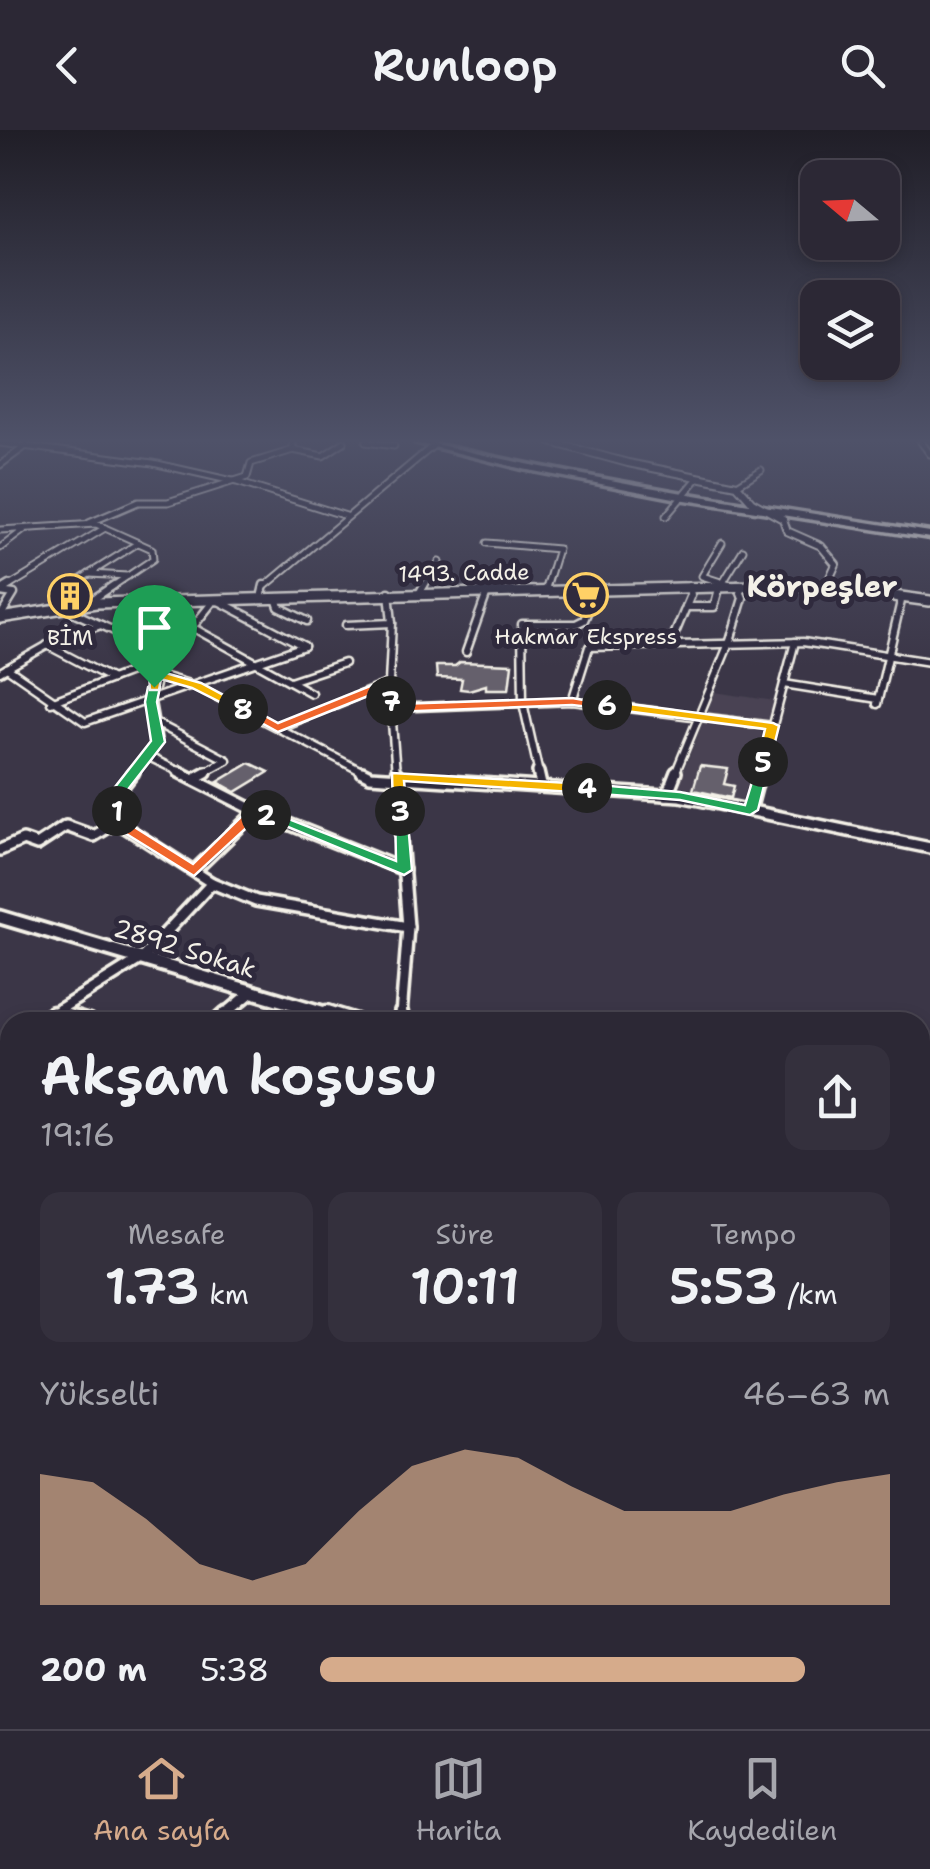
<!DOCTYPE html>
<html lang="tr">
<head>
<meta charset="utf-8">
<style>
  :root { --surface:#2c2835; --page:#34303d; --text:#f1f3f6; --muted:#a6a6ad; --line:#484450; --accent:#d6ab8b }
  body { margin:0; font-family:"Shantell Sans",sans-serif; background:var(--page); color:var(--text); height:100vh; display:flex; flex-direction:column; font-size:38px; white-space:nowrap }
  * { box-sizing:border-box; margin:0 }
  p { font-size:32px; color:var(--muted) }
  .icon { flex:none; width:55px; height:55px; fill:none; stroke:currentColor; stroke-width:2; stroke-linecap:round; stroke-linejoin:round }
  .map { position:relative; flex:1; overflow:hidden }
  .details { position:absolute; left:0px; top:882px; width:930px; height:718px; display:flex; flex-direction:column; background:var(--surface); border-radius:30px 30px 0 0; box-shadow:0 5px 15px #0003,0 0 0 2px var(--line) }
  .details>* { flex:none }
  .needle { width:65px; rotate:289deg }
  .tools { position:absolute; left:800px; top:30px; display:grid; gap:20px }
  .tools a { display:grid; place-items:center; width:100px; height:100px; border-radius:20px; background:var(--surface); box-shadow:0 5px 15px #0003,0 0 0 2px var(--line); font-size:50px }
  .pin { position:absolute; display:grid; place-items:center; width:85px; height:85px; color:#fff; margin:-102px -42px; border-radius:50% 50% 50% 0; rotate:-45deg; box-shadow:0 0 10px #0007 }
  .pin .icon { rotate:45deg }
  .km { position:absolute; width:50px; height:50px; margin:-25px; border-radius:50%; background:#222; color:#fff; font-size:28px; line-height:50px; text-align:center }
  .round { display:grid; place-items:center; flex:none; width:105px; height:105px; border-radius:20px; background:var(--page) }
  .headline { display:flex; align-items:center; justify-content:space-between; height:170px; padding:0 40px }
  h1 { font-size:55px; font-weight:600; line-height:75px }
  .figures { display:grid; grid-template-columns:repeat(3,1fr); gap:15px; height:170px; padding:10px 40px }
  .figures div { display:grid; align-content:center; border-radius:20px; background:var(--page); text-align:center }
  .figures b { font-size:50px; font-weight:600 }
  .figures small { font-size:28px; font-weight:400 }
  .figures p { font-size:28px }
  .chart { height:280px; padding:20px 40px }
  .chart p { display:flex; justify-content:space-between }
  .chart svg { width:100%; height:180px; margin-top:10px; fill:var(--accent); opacity:.7 }
  ul { padding:0 40px; list-style:none; font-size:32px }
  li { display:grid; grid-template-columns:160px 120px 1fr; align-items:center; height:75px }
  li i { height:25px; border-radius:12px; background:var(--accent) }
  header { display:flex; justify-content:space-between; align-items:center; height:130px; padding:0 40px; background:var(--surface); font-size:45px; font-weight:600 }
  .tabs { display:flex; justify-content:space-around; align-items:center; height:140px; border-top:2px solid var(--line); background:var(--surface); font-size:28px; color:var(--muted) }
  .tabs a { display:grid; justify-items:center; gap:5px }
  .tabs .on { color:var(--accent) }
  .map>svg:first-child { display:block }
</style>
</head>
<body>
<header><svg class="icon" aria-label="back" viewBox="0 0 24 24"><path d="M15 5l-7 7 7 7"/></svg>Runloop<svg class="icon" aria-label="search" viewBox="0 0 24 24"><circle cx="10" cy="10" r="6"/><path d="M15 15l6 6"/></svg></header>
<div class="map">
<svg width="930" height="1599" viewBox="0 0 930 1599">
  <rect width="100%" height="100%" fill="#3b3647"/>
  <filter id="ink" filterUnits="userSpaceOnUse"><feTurbulence type="fractalNoise" baseFrequency=".01" numOctaves="2"/><feDisplacementMap in="SourceGraphic" scale="20" xChannelSelector="R" yChannelSelector="G"/><feConvolveMatrix kernelMatrix="1 2 1 2 8 2 1 2 1" color-interpolation-filters="sRGB"/></filter>
  <g filter="url(#ink)">
    <path fill="#484352" d="M715,562L775,571L746,676L675,662Z"/>
    <g fill="#65616c" stroke="#f4f1e8" stroke-width="2.5">
      <path d="M460,532L512,534L509,559H486V555L469,560L460,559L462,549L437,548L436,536H455Z"/>
      <path d="M250,633L269,642L236,662L218,652Z"/>
      <path d="M700,636L728,639L724,654L734,656L731,668L693,660Z"/>
    </g>
    <g fill="none" stroke-linecap="round" stroke-linejoin="round">
      <g stroke="#f4f1e8" stroke-width="9">
        <g id="minor-far4">
          <path d="M293,312V320L323,326L344,312"/>
          <path d="M366,312L394,316"/>
          <path d="M921,312L930,324"/>
          <path d="M0,313L153,333L237,352L346,386"/>
          <path d="M0,335L26,316"/>
          <path d="M737,355L761,340"/>
          <path d="M666,386L698,348"/>
          <path d="M89,393L138,372H168L247,347L251,333L293,320"/>
          <path d="M0,400L96,394L152,419L153,429L110,458"/>
          <path d="M487,413L558,419L546,458"/>
          <path d="M722,413L702,446L739,458"/>
          <path d="M0,418L24,400"/>
          <path d="M128,446L89,444L138,413"/>
          <path d="M724,451L743,420"/>
          <path d="M70,457L89,444"/>
          <path d="M6,458L105,398"/>
          <path d="M263,458L434,315"/>
          <path d="M423,458L439,432"/>
        </g>
      </g>
      <g stroke="#f4f1e8" stroke-width="11">
        <g id="minor-far3">
          <path d="M0,461L10,455"/>
          <path d="M0,462L14,464L0,487"/>
          <path d="M420,462L424,455"/>
          <path d="M261,468L264,455"/>
          <path d="M276,468L279,477L307,491"/>
          <path d="M86,474L114,455"/>
          <path d="M686,477H714L720,455"/>
          <path d="M64,478L162,523"/>
          <path d="M392,493L389,553L396,644"/>
          <path d="M346,495L392,493L389,462"/>
          <path d="M190,496L311,563"/>
          <path d="M118,503L154,471"/>
          <path d="M47,515L112,549"/>
          <path d="M670,515L691,465L689,456"/>
          <path d="M466,522L488,460"/>
          <path d="M7,538L85,592L304,516"/>
          <path d="M0,542L55,511L101,495"/>
          <path d="M155,544L196,556L367,644"/>
          <path d="M290,551L344,533"/>
          <path d="M784,554L878,569"/>
          <path d="M572,571L589,517L803,512L930,532"/>
          <path d="M51,572L159,531"/>
          <path d="M877,574L902,467"/>
          <path d="M391,578L572,571L773,596"/>
          <path d="M154,592L227,630L201,644"/>
          <path d="M278,598L389,553"/>
          <path d="M149,627L184,644"/>
          <path d="M132,644L158,612L151,572L162,523L169,510L196,493L215,469L304,516"/>
          <path d="M539,644L523,573L522,494H576L584,490L598,457"/>
          <path d="M675,644L730,511L743,468L738,455"/>
          <path d="M760,644L795,512"/>
        </g>
      </g>
      <g stroke="#f4f1e8" stroke-width="16">
        <g id="minor-far2">
          <path d="M179,642L256,681L404,740"/>
          <path d="M362,642L370,646L680,666L930,718"/>
          <path d="M396,642L408,797L401,886"/>
          <path d="M538,642L541,655"/>
          <path d="M193,649L206,642"/>
          <path d="M667,665L676,642"/>
          <path d="M750,681L760,642"/>
          <path d="M117,692L212,753L256,771L408,797"/>
          <path d="M0,720L23,710L37,715L66,696L94,706L117,692L121,684L111,676V671L134,642"/>
          <path d="M194,741L256,681"/>
          <path d="M60,879L58,883L68,886"/>
          <path d="M49,886L142,828L212,753"/>
          <path d="M223,886L252,862"/>
        </g>
      </g>
      <g stroke="#f4f1e8" stroke-width="19">
        <g id="minor-far1">
          <path d="M59,883L89,892"/>
          <path d="M39,892L53,883"/>
          <path d="M216,892L226,883"/>
          <path d="M400,892L401,883"/>
          <path d="M0,918L10,911"/>
          <path d="M0,995L10,999"/>
        </g>
      </g>
      <g stroke="#f4f1e8" stroke-width="21">
        <g id="minor">
          <path d="M197,1590L215,1599"/>
          <path d="M8,1599L14,1590"/>
          <path d="M28,1599L96,1590"/>
        </g>
      </g>
      <g stroke="#f4f1e8" stroke-width="10">
        <g id="tertiary-far4">
          <path d="M551,312L628,333L737,355L752,372L783,389L787,401L821,416L836,434L826,456"/>
          <path d="M586,458H832"/>
        </g>
      </g>
      <g stroke="#f4f1e8" stroke-width="14">
        <g id="tertiary-far3">
          <path d="M813,455L930,471"/>
          <path d="M0,488L96,473L794,455"/>
        </g>
      </g>
      <g stroke="#f4f1e8" stroke-width="19">
        <path id="tertiary-far2" d="M0,787L335,886"/>
      </g>
      <g stroke="#f4f1e8" stroke-width="21">
        <g id="tertiary-far1">
          <path d="M327,883L356,892"/>
          <path d="M920,995L930,997"/>
        </g>
      </g>
      <g stroke="#f4f1e8" stroke-width="25">
        <g id="tertiary">
          <path d="M0,1297L10,1302"/>
          <path d="M700,1590L722,1599"/>
        </g>
      </g>
      <g stroke="#f4f1e8" stroke-width="7">
        <path id="trunk" d="M414,312H427C593,351 761,376 930,402V408L679,369L523,339Z"/>
      </g>
      <use href="#minor-far4" stroke="#2f2a3d" stroke-width="5"/>
      <use href="#minor-far3" stroke="#2f2a3d" stroke-width="6"/>
      <use href="#minor-far2" stroke="#2f2a3d" stroke-width="9"/>
      <use href="#minor-far1" stroke="#2f2a3d" stroke-width="11"/>
      <use href="#minor" stroke="#2f2a3d" stroke-width="14"/>
      <use href="#tertiary-far4" stroke="#2f2a3d" stroke-width="6"/>
      <use href="#tertiary-far3" stroke="#2f2a3d" stroke-width="9"/>
      <use href="#tertiary-far2" stroke="#2f2a3d" stroke-width="11"/>
      <use href="#tertiary-far1" stroke="#2f2a3d" stroke-width="14"/>
      <use href="#tertiary" stroke="#2f2a3d" stroke-width="18"/>
      <use href="#trunk" fill="#2f2a3d" fill-rule="evenodd"/>
    </g>
  </g>
  <linearGradient id="sky" x2="0" y2="1"><stop stop-color="#201e27"/><stop offset="0.58" stop-color="#4f5269"/><stop offset="1" stop-color="#4f5269" stop-opacity="0"/></linearGradient>
  <rect width="930" height="536" fill="url(#sky)"/>
  <path fill="#22a559" stroke="#fff" stroke-width="2.5" d="M154,553L160,557L157,572L165,612L119,671L122,684H112L104,676V671L151,611L145,572L148,557Z"/>
  <path fill="#f0652b" stroke="#fff" stroke-width="2.5" d="M117,677L128,684L125,691L193,734L250,678H261L273,685L266,690L258,687L194,746L112,695L110,681Z"/>
  <path fill="#22a559" stroke="#fff" stroke-width="2.5" d="M395,678L407,681L412,740L404,745L259,685L271,682L396,731Z"/>
  <path fill="#f5b400" stroke="#fff" stroke-width="2.5" d="M392,643L587,654L594,658L587,663L404,651L407,681L400,686L393,681Z"/>
  <path fill="#22a559" stroke="#fff" stroke-width="2.5" d="M759,629L770,632L758,680L750,685L680,670L587,663L580,658L587,654L680,662L745,675Z"/>
  <path fill="#f5b400" stroke="#fff" stroke-width="2.5" d="M607,571L773,593L779,596L770,632L763,636L757,632L765,599L602,578L601,575Z"/>
  <path fill="#f0652b" stroke="#fff" stroke-width="2.5" d="M391,568L397,574L572,568L613,575L607,579L572,575L391,582L385,578L384,571Z"/>
  <path fill="#f0652b" stroke="#fff" stroke-width="2.5" d="M385,550L395,553V574H386L383,560L278,602L236,579L247,576L278,593Z"/>
  <path fill="#f5b400" stroke="#fff" stroke-width="2.5" d="M155,540L201,553L249,579L238,581L192,558L161,549L159,560H150L149,544Z"/>
  <defs>
    <g id="supermarket-ring" transform="scale(2.25)"><circle r="9.5" fill="#2f2a3d" stroke="#ffd166" stroke-width="1.5"/><path d="M-6-5.5h2.5l.6 2H6L4.5 2H-2.5L-4.4-4H-6ZM-1.5 3.2a1.3 1.3 0 1 0 .1 0ZM3 3.2a1.3 1.3 0 1 0 .1 0Z" fill="#ffd166"/></g>
    <g id="building-ring" transform="scale(2.25)"><circle r="9.5" fill="#2f2a3d" stroke="#ffd166" stroke-width="1.5"/><path d="M-4-6H4V6H1V3H-1V6H-4ZM-2.5-4.3h1.7v1.8h-1.7ZM.8-4.3h1.7v1.8H.8ZM-2.5-1h1.7V.8h-1.7ZM.8-1h1.7V.8H.8Z" fill="#ffd166"/></g>
  </defs>
  <g fill-rule="evenodd">
    <use href="#supermarket-ring" x="586" y="465"/>
    <use href="#building-ring" x="70" y="466"/>
  </g>
  <g text-anchor="middle" dominant-baseline="central" stroke-width="10" stroke-linejoin="round" paint-order="stroke">
    <g font-size="22" fill="#f4f1e8" stroke="#2f2a3d">
      <text transform="translate(464 443) rotate(-1)">1493. Cadde</text>
    </g>
    <g font-size="22" fill="#f4f1e8" stroke="#2f2a3d">
      <text x="586" y="506">Hakmar Ekspress</text>
      <text x="70" y="507">BİM</text>
    </g>
    <g font-size="25" fill="#f4f1e8" stroke="#2f2a3d">
      <text transform="translate(185 818) rotate(17)">2892 Sokak</text>
    </g>
    <g font-size="30" font-weight="bold" fill="#f4f1e8" stroke="#2f2a3d">
      <text x="822" y="456">Körpeşler</text>
    </g>
  </g>
</svg>
<div class="tools">
<a><svg class="needle" viewBox="-14 -14 28 28"><path d="M0-13l5 13h-10z" fill="#e53935"/><path d="M0 13l5-13h-10z" fill="#a6a6ad"/></svg></a>
<a><svg class="icon" aria-label="layers" viewBox="0 0 24 24"><path d="M12 4l9 5-9 5-9-5zM3 14l9 5 9-5"/></svg></a>
</div>
<div class="pin" style="left:154px;top:557px;background:#1e9e55"><svg class="icon" aria-label="arrive" viewBox="0 0 24 24"><path d="M6 21V4h12l-3 4 3 4H6"/></svg></div>
<b class="km" style="left:117px;top:681px">1</b>
<b class="km" style="left:266px;top:685px">2</b>
<b class="km" style="left:400px;top:681px">3</b>
<b class="km" style="left:587px;top:658px">4</b>
<b class="km" style="left:763px;top:632px">5</b>
<b class="km" style="left:607px;top:575px">6</b>
<b class="km" style="left:391px;top:571px">7</b>
<b class="km" style="left:243px;top:579px">8</b>
<section class="details">
<div class="headline"><div><h1>Akşam koşusu</h1><p>19:16</p></div><a class="round"><svg class="icon" aria-label="share" viewBox="0 0 24 24"><path d="M12 15V3M7 8l5-5 5 5M5 13v7h14v-7"/></svg></a></div>
<div class="figures">
<div><p>Mesafe</p><b>1.73<small> km</small></b></div>
<div><p>Süre</p><b>10:11</b></div>
<div><p>Tempo</p><b>5:53<small> /km</small></b></div>
</div>
<div class="chart"><p><span>Yükselti</span>46–63 m</p>
<svg viewBox="0 0 160 44" preserveAspectRatio="none"><path d="M0 44V12L10 14L20 23L30 34L40 38L50 34L60 21L70 10L80 6L90 8L100 15L110 21L120 21L130 21L140 17L150 14L160 12V44z"/></svg>
</div>
<ul>
<li><b>200 m</b>5:38<i style="width:85%"></i></li>
</ul>
</section>
</div>
<nav class="tabs">
<a class="on"><svg class="icon" aria-label="home" viewBox="0 0 24 24"><path d="M3 11l9-7 9 7M6 9v11h12V9"/></svg>Ana sayfa</a>
<a><svg class="icon" aria-label="map" viewBox="0 0 24 24"><path d="M3 6l6-2 6 2 6-2v14l-6 2-6-2-6 2zM9 4v14M15 6v14"/></svg>Harita</a>
<a><svg class="icon" aria-label="saved" viewBox="0 0 24 24"><path d="M7 4h10v16l-5-4-5 4z"/></svg>Kaydedilen</a>
</nav>
</body>
</html>
